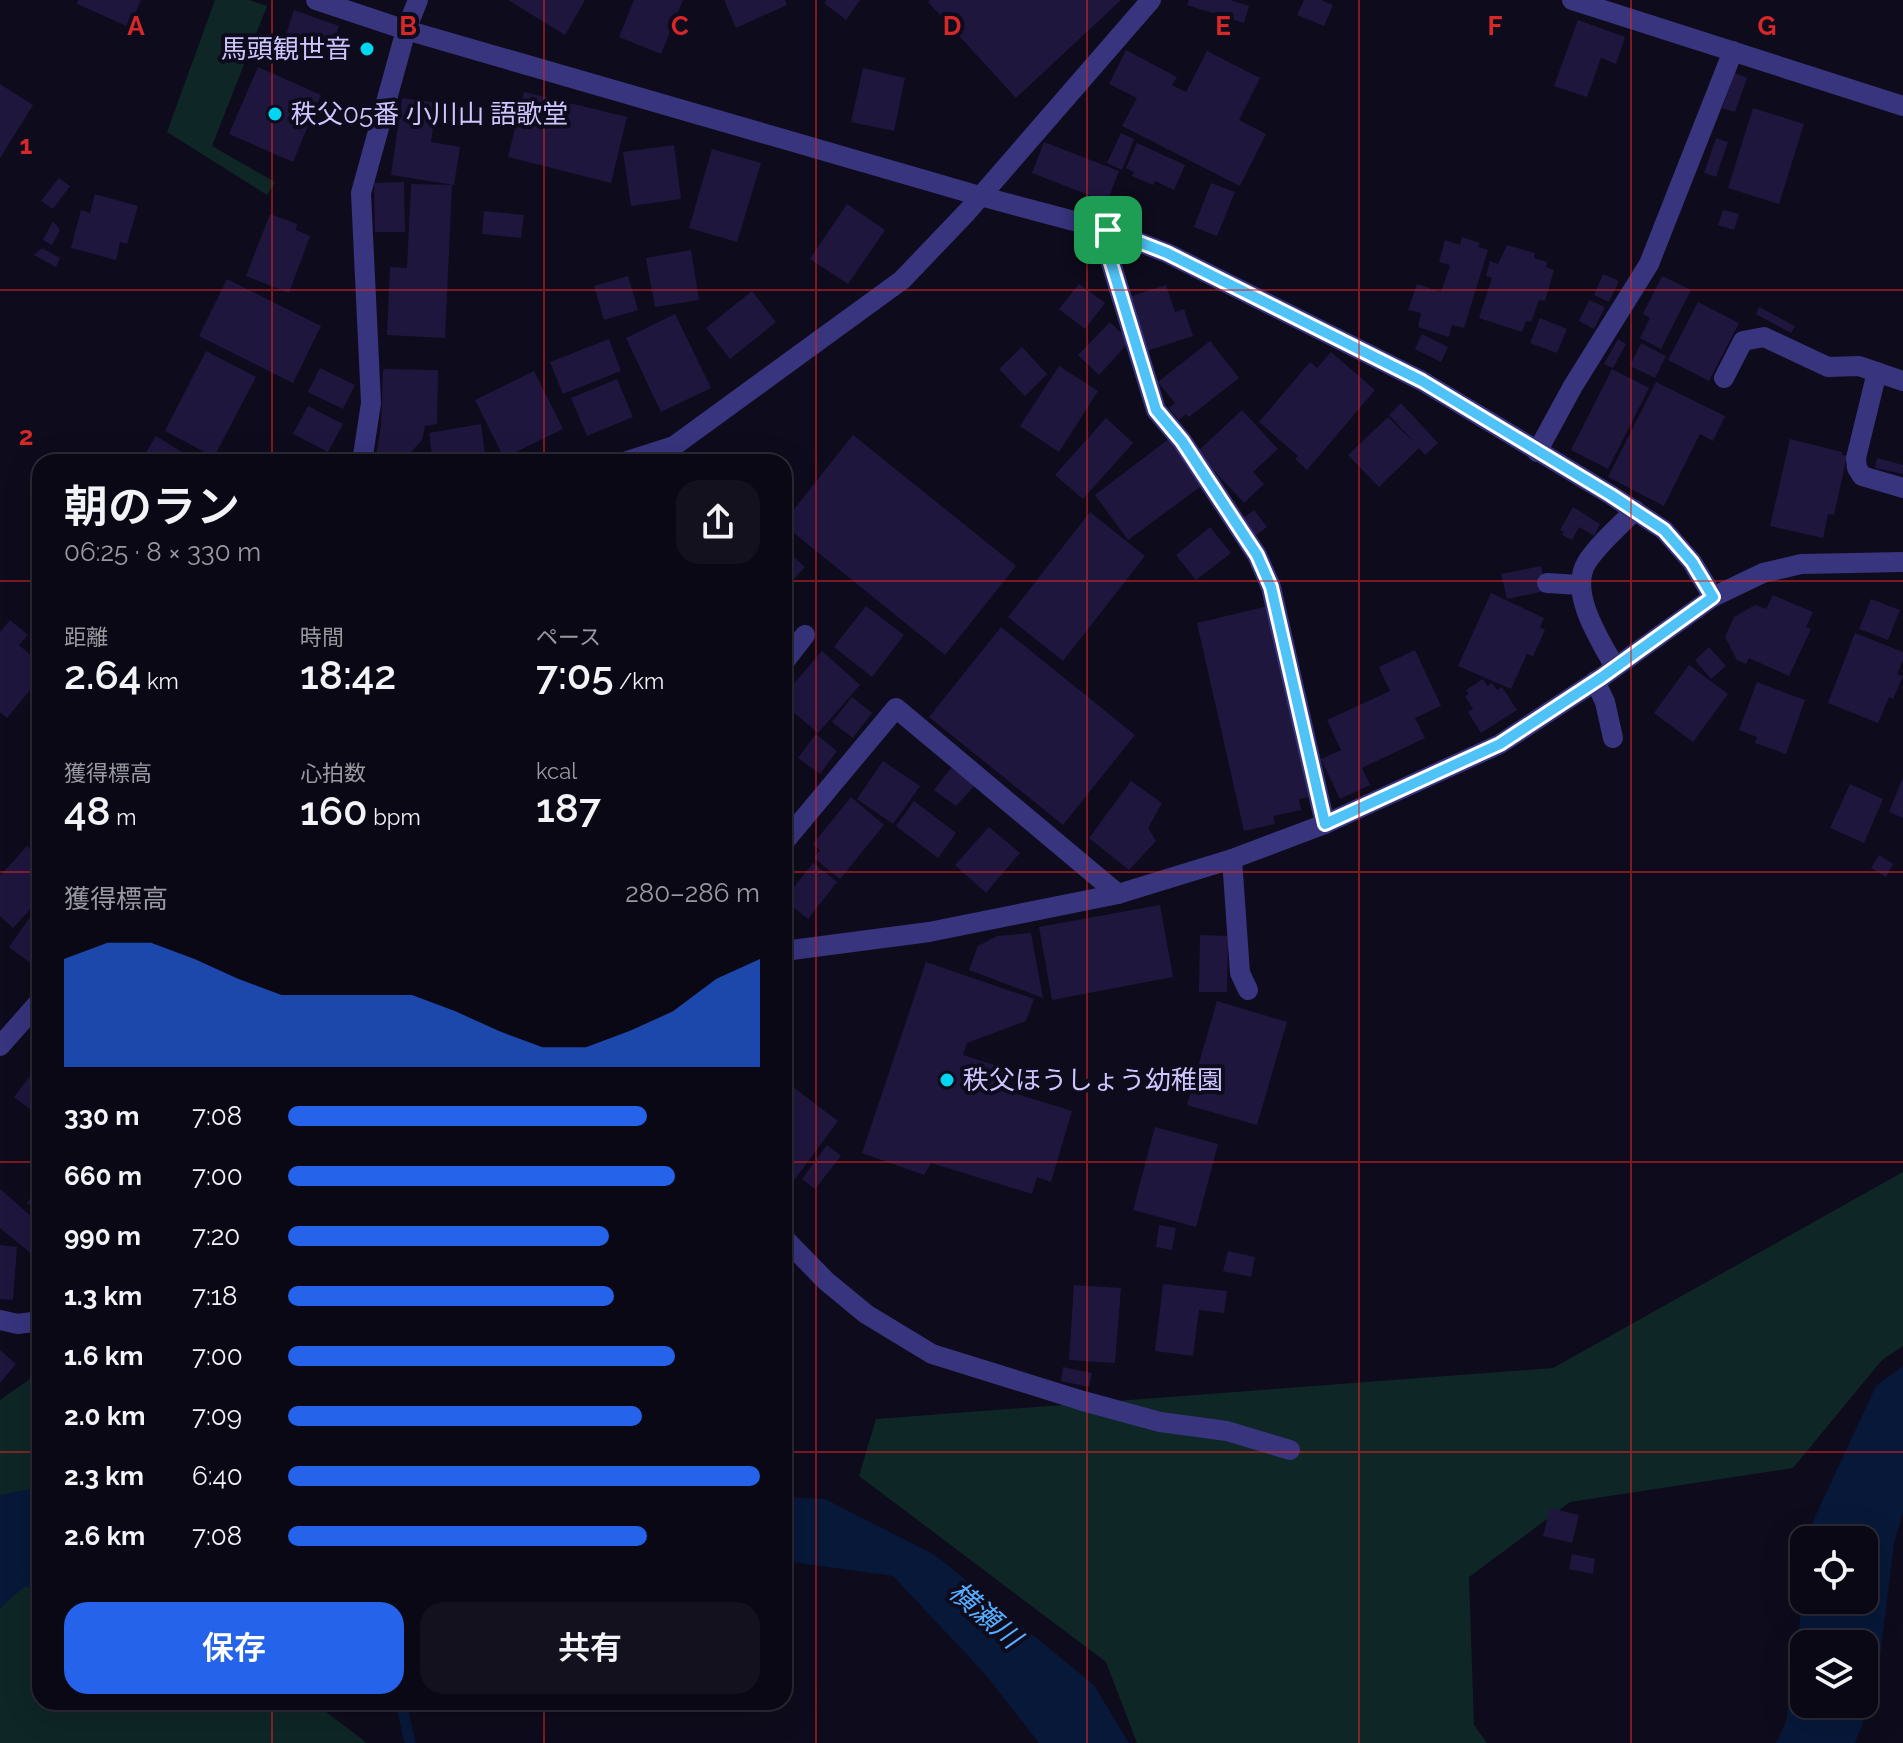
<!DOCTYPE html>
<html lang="ja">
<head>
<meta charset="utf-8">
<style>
  :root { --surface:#0a0815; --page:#13111e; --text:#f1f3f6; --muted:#999aa0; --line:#2a2934; --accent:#2563eb }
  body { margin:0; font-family:Raleway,"Noto Sans JP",sans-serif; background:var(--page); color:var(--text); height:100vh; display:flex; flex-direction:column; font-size:30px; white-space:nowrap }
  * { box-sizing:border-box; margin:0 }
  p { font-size:26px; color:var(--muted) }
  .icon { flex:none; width:44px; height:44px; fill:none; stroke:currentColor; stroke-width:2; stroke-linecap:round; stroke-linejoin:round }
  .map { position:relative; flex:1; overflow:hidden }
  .drawer { position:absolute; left:32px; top:454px; width:760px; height:1256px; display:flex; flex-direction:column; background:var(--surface); border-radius:24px; box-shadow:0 8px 32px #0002,0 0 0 2px var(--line) }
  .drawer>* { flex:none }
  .fabs { position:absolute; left:1790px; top:1526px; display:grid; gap:16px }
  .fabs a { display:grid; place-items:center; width:88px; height:88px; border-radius:16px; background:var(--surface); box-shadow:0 8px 32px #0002,0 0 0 2px var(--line); font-size:40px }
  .pin { position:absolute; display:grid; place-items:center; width:68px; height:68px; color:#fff; margin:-34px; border-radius:16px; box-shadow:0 4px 12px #0006 }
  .round { display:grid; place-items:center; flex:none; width:84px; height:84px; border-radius:24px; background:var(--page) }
  .overview { display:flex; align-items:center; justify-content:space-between; height:136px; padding:0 32px }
  h1 { font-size:44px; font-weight:600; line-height:60px }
  .metrics { display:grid; grid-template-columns:repeat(3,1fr); gap:12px; height:136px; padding:8px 32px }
  .metrics div { display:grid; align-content:center }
  .metrics b { font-size:40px; font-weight:600 }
  .metrics small { font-size:22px; font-weight:400 }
  .metrics p { font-size:22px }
  .chart { height:224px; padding:16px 32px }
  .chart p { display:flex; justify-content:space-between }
  .chart svg { width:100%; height:144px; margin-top:8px; fill:var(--accent); opacity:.7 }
  .button { display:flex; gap:16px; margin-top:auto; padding:16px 32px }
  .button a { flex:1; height:92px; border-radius:24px; background:var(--accent); color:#fff; font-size:32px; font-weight:600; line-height:92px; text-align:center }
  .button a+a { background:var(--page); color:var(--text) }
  ul { padding:0 32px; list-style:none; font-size:26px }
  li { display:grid; grid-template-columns:128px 96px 1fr; align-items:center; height:60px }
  li i { height:20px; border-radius:10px; background:var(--accent) }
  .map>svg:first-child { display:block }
</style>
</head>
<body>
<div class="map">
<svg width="1903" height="1743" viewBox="0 0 1903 1743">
  <rect width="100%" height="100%" fill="#0e0b1c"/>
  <g fill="#0e2626">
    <path d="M215,0H249L267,6L212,146L275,182L267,195L167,132Z"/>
    <path d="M1903,1172V1346L1882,1360L1793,1468L1570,1502L1469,1577L1474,1725L1487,1743H1137L1106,1662L859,1476L876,1419L1553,1368Z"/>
    <path d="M40,1372V1489L17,1511L40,1647V1702H313L367,1743H0V1400Z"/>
  </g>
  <g fill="#071839" fill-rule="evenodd">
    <path d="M1903,1366V1512L1894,1543L1876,1691L1855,1743H1776L1786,1722L1804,1589V1600H1864V1540H1810L1813,1521L1876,1386ZM1864,1644V1704H1804V1644Z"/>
    <path d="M40,1487V1573L0,1608V1495Z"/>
    <path d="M784,1497L825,1499L935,1555L1094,1685L1129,1743H1039L985,1674L893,1576L784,1561Z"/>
  </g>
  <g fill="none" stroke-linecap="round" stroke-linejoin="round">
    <g stroke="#071839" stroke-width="11">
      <path d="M0,1577L40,1584"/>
      <path d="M401,1702L410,1743"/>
    </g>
  </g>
  <g fill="#1f163e">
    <path d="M78,0H141L129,27L77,4Z"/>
    <path d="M508,0H585L565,35Z"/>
    <path d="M634,0H683L661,54L619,37Z"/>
    <path d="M724,0H785L787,5L736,28Z"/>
    <path d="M827,0H860L846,20L824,3Z"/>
    <path d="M930,0H1121L1016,98L928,2Z"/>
    <path d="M1189,0H1230L1249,6L1244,23L1187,5Z"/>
    <path d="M1304,0H1321L1333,5L1324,26L1297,15Z"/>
    <path d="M294,10L339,26L331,50L286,35Z"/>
    <path d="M1578,20L1625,37L1616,64L1601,58L1587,97L1554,86Z"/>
    <path d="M1126,50L1177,77L1172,85L1186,92L1207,51L1260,78L1239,120L1266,134L1240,186L1122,126L1137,98L1109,84Z"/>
    <path d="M258,67L321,95L293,162L229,134Z"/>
    <path d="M863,68L905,78L894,131L851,122Z"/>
    <path d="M1735,73L1747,78L1735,112L1722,108Z"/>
    <path d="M0,84L33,105L0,158Z"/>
    <path d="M524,92L627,117L611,183L508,157Z"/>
    <path d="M402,98L437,103L431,142L460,147L454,185L391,175Z"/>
    <path d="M1753,108L1804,124L1779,204L1728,188Z"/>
    <path d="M1121,133L1134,139L1122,170L1107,163Z"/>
    <path d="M1716,138L1728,142L1716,177L1704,173Z"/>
    <path d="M1044,142L1119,171L1107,202L1032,173Z"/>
    <path d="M1137,143L1185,165L1174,190L1155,181L1153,185L1132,176L1134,172L1126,168Z"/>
    <path d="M674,145L681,199L631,206L623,152Z"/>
    <path d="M712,149L761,163L737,242L689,228Z"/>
    <path d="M59,178L70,186L53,209L41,201Z"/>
    <path d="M404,182L405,232H375L374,183Z"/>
    <path d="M1211,183L1235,192L1217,236L1194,227Z"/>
    <path d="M411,184L452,185L445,338L387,335L390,267L407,268Z"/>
    <path d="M95,194L138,206L127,244L120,242L116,260L71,248L81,210L90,213Z"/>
    <path d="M847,204L885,230L848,284L810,259Z"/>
    <path d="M1723,210L1739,214L1734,230L1718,225Z"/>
    <path d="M484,211L524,215L521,238L482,234Z"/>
    <path d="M270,214L297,224L296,230L310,236L289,293L246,276Z"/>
    <path d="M53,221L60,230L52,245L43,240Z"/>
    <path d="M1462,237L1480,243L1478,247L1488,250L1464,328L1452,325L1449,337L1418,327L1421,313L1408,310L1417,284L1441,292L1450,265L1439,262L1445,240L1460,245Z"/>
    <path d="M1507,245L1535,253L1534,258L1547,262L1546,267L1554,270L1545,301L1539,300L1531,322L1526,321L1522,332L1479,318L1492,278L1486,276L1490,261L1498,264Z"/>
    <path d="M42,248L60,258L56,267L34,255Z"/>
    <path d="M691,250L699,300L655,307L646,258Z"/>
    <path d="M1603,274L1619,281L1609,302L1594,295Z"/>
    <path d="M628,276L638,310L604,320L594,286Z"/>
    <path d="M1662,276L1691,290L1661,349L1640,338L1650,318L1643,314Z"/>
    <path d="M227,279L321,326L293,383L199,336Z"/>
    <path d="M1079,284L1105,303L1085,329L1059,309Z"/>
    <path d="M1166,285L1175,312L1184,309L1193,336L1147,351L1129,297Z"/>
    <path d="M752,291L776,322L730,359L706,328Z"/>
    <path d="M1589,300L1605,307L1594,329L1579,321Z"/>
    <path d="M1698,302L1739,323L1709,381L1668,360Z"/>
    <path d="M1759,307L1795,326L1791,333L1756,314Z"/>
    <path d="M675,314L711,388L661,412L626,338Z"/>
    <path d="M1540,318L1567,329L1557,353L1530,343Z"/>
    <path d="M1110,322L1130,341L1099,375L1078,355Z"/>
    <path d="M1422,334L1448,347L1441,362L1415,349Z"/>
    <path d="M609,339L621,371L563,394L550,362Z"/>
    <path d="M1618,339L1626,344L1613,368L1604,364Z"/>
    <path d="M1210,341L1239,378L1189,417L1186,414L1179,420L1169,408L1175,403L1158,382Z"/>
    <path d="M1641,343L1666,356L1655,378L1630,366Z"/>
    <path d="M1022,347L1047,374L1025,396L999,369Z"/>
    <path d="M206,351L256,377L214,457L165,431Z"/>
    <path d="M1331,352L1375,390L1307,470L1295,459L1298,456L1259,422L1310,362L1317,368Z"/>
    <path d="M1059,366L1098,391L1059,452L1020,426Z"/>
    <path d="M320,368L355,385L343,409L308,392Z"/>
    <path d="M383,369L438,370L437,424L425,426L422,440L402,462H375L381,425Z"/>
    <path d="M1612,369L1649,388L1608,469L1571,450Z"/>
    <path d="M534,371L563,429L504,458L475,400Z"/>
    <path d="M617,379L633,417L587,436L571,398Z"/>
    <path d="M1656,382L1725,416L1713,441L1700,434L1664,506L1608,477Z"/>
    <path d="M1401,403L1438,443L1425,455L1419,448L1379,487L1348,455L1388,417L1417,445L1389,415Z"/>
    <path d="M308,406L343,424L328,452L293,434Z"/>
    <path d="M1242,410L1278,449L1253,472L1264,484L1244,503L1197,452Z"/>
    <path d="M1106,418L1133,443L1083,499L1055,475Z"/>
    <path d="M481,424L486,462H433L429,433Z"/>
    <path d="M853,435L1016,566L945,655L784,525V522Z"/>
    <path d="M156,436L198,462H140Z"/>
    <path d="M1170,438L1204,484L1128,540L1095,495Z"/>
    <path d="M1790,439L1842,452V455L1847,456L1834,515L1828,514L1823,538L1770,526Z"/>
    <path d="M1877,458L1903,465V474L1875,468Z"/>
    <path d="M1573,507L1600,524L1594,536L1579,527L1572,540L1562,535L1564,532L1560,530Z"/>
    <path d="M1254,510L1267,527L1255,536L1242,519Z"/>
    <path d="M1090,512L1145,556L1063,661L1008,617Z"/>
    <path d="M1210,527L1231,553L1196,580L1176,555Z"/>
    <path d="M784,548L805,567L784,590Z"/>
    <path d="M1541,566L1546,591L1507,599L1501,574Z"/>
    <path d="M1491,593L1544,618L1540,627L1545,630L1533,656L1527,654L1511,689L1458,666Z"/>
    <path d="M1773,595L1813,612L1806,627L1811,629L1789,676L1749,658L1746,664L1737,660L1725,637L1734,617L1755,605L1766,609Z"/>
    <path d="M1871,599L1900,610L1888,640L1859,629Z"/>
    <path d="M866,606L904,635L872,677L834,647Z"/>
    <path d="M1268,606L1310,797L1299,799L1301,810L1273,816L1275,824L1244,831L1197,623Z"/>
    <path d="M10,620L28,635L19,645L40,663V678L7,718L0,712V632Z"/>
    <path d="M1001,627L1135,735L1063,825L929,717Z"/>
    <path d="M1855,633L1903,652V660L1897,674L1903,676L1893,699L1889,697L1878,723L1828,703Z"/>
    <path d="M1709,647L1726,666L1711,679L1695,660Z"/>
    <path d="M1415,650L1441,706L1415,718L1425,738L1362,768L1370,785L1340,799L1321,759L1341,750L1327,720L1390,691L1379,667Z"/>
    <path d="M822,651L860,685L818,733L784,704V695Z"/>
    <path d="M1689,665L1728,694L1693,742L1654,713Z"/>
    <path d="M1483,679L1487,686L1492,683L1497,690L1502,687L1517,710L1481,733L1468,712L1473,709L1465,696L1469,694L1466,690Z"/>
    <path d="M1757,682L1805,700L1786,754L1755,743L1757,737L1739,730Z"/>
    <path d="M852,697L872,713L853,738L832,722Z"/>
    <path d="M816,734L837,751L820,774L798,758Z"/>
    <path d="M883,761L920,786L893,824L857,799Z"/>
    <path d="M40,762V823H38L31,763Z"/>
    <path d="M951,768L976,784L956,806L934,790Z"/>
    <path d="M1903,777V818L1889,812Z"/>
    <path d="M1131,781L1162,803L1148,828L1156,841L1129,870L1089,838Z"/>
    <path d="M1850,784L1883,799L1864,843L1830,828Z"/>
    <path d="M851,797L884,825L840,879L814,858L820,850L813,844Z"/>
    <path d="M914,801L956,833L938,858L896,826Z"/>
    <path d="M989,827L1020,853L986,893L955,865Z"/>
    <path d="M27,846L36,854L40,850V899L13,928L0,916V876Z"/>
    <path d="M1879,855L1893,864L1886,877L1871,868Z"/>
    <path d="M813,863L837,882L808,919L784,900Z"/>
    <path d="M40,903V956L38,955L32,964L9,947Z"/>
    <path d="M1160,905L1173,977L1052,1000L1039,927Z"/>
    <path d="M1031,933L1043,998L969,970L978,946L997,936Z"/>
    <path d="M1200,935L1228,936L1227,992H1199Z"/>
    <path d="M926,962L1034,999L1026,1021L967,1043L963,1055L1010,1070L1004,1090L1072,1111L1051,1182L1037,1177L1032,1194L931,1163L924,1175L862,1153Z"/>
    <path d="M1217,1001L1287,1022L1257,1125L1187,1105Z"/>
    <path d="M40,1063V1117L14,1097Z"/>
    <path d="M784,1080L838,1121L789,1187L784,1184Z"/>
    <path d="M1155,1127L1218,1144L1196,1227L1133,1210Z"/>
    <path d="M827,1145L841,1156L815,1189L802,1179Z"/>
    <path d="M40,1186V1212L27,1203Z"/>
    <path d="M0,1189L40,1224V1261L0,1228Z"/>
    <path d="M1159,1225L1176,1228L1172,1250L1156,1247Z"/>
    <path d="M0,1245L17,1247L13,1300L0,1299Z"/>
    <path d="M1228,1251L1255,1257L1251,1277L1223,1271Z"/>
    <path d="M1163,1284L1227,1291L1224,1313L1199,1310L1193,1356L1155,1351Z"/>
    <path d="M1074,1285L1121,1288L1115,1363L1069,1360Z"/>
    <path d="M0,1350L16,1364L0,1383Z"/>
    <path d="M1063,1367L1092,1373L1089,1387L1061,1381Z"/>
    <path d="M1550,1508L1579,1515L1572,1543L1543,1536Z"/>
    <path d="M1572,1554L1595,1559L1593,1574L1569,1569Z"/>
  </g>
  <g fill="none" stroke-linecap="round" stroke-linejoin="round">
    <g stroke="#38347d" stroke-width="20">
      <path d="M1108,230L1111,263L1156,410L1182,441L1257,555L1271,587L1325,824"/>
      <path d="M1877,372L1856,458L1857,468L1862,476L1903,488"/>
      <path d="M1724,378L1743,341L1764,337L1828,367L1859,366L1903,381"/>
      <path d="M1547,583L1580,585"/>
      <path d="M1615,667C1600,640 1568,592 1587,562C1599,543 1619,527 1635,510"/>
      <path d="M1595,681L1605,702L1613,738"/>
      <path d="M1232,859L1240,973L1248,990"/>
    </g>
    <g stroke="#38347d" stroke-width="20">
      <path d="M316,0L406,30L980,196L1108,230L1167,253L1422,381L1611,495L1664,530L1692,562L1713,597"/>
      <path d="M1572,0L1903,106"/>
      <path d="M1537,452L1573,386L1649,264L1733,51"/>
      <path d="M362,462L371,403L361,193L406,30L418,0"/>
      <path d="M624,462L674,446L902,280L967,212L1151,0"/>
      <path d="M784,662L805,635"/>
      <path d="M784,842L896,708L1118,894"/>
      <path d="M784,951L929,932L1118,894L1232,859L1325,824L1500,744L1602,677L1713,597L1763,573L1801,564L1903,562"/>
      <path d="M0,1046L40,1001"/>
      <path d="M784,1238L826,1281L866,1314L932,1354L1083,1401L1160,1422L1227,1431L1290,1450"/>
      <path d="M0,1320L18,1324L40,1321"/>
    </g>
  </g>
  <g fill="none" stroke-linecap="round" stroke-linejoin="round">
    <g stroke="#fff" stroke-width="16">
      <path id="route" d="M1108,230L1167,253L1422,381L1611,495L1664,530L1692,562L1713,597L1602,677L1500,744L1325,824L1271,587L1257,555L1182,441L1156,410L1111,263Z"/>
    </g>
    <use href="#route" stroke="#4fc3f7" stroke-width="10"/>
  </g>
  <path fill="none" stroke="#d62828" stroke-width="2" stroke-opacity="0.55" d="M272,0V462M544,0V462M816,0V1743M1087,0V1743M1359,0V1743M1631,0V1743M0,290H1903M0,581H40M784,581H1903M0,872H40M784,872H1903M0,1162H40M784,1162H1903M0,1452H40M784,1452H1903M272,1702V1743M544,1702V1743"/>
  <g fill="#00d5f1" stroke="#0e0b1c" stroke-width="3">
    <circle cx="367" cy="49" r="8"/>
    <circle cx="275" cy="114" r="8"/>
    <circle cx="947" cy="1080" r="8"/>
  </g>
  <g text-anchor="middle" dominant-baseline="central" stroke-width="8" stroke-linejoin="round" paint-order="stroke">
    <g font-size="26" fill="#cdc6ff" stroke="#0e0b1c" text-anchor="start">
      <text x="351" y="49" text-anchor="end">馬頭観世音</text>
      <text x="291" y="114">秩父05番 小川山 語歌堂</text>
      <text x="963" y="1080">秩父ほうしょう幼稚園</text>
    </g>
    <g font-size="28" font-style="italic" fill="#54adff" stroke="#0e0b1c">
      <text transform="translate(985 1615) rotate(41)">横瀬川</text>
    </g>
  </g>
  <g font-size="26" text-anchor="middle" font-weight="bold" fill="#d62828" stroke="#0e0b1c" stroke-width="8" stroke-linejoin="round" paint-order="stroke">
    <text x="136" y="35">A</text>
    <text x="408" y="35">B</text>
    <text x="680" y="35">C</text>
    <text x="952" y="35">D</text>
    <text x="1223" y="35">E</text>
    <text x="1495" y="35">F</text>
    <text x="1767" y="35">G</text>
    <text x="26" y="154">1</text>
    <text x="26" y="445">2</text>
  </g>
</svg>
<div class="fabs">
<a><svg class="icon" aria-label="locate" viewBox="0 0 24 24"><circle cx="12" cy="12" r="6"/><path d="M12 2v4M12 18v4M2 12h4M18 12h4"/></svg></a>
<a><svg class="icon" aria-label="layers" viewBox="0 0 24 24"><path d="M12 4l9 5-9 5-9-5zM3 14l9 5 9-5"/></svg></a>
</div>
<div class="pin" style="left:1108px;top:230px;background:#1e9e55"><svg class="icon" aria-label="arrive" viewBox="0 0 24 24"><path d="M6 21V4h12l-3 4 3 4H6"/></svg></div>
<section class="drawer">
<div class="overview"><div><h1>朝のラン</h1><p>06:25 · 8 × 330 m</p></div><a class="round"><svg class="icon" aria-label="share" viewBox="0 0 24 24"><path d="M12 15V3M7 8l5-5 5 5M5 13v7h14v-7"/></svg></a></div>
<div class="metrics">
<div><p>距離</p><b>2.64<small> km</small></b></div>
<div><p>時間</p><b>18:42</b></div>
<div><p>ペース</p><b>7:05<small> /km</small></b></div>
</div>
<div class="metrics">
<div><p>獲得標高</p><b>48<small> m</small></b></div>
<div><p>心拍数</p><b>160<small> bpm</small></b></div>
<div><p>kcal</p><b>187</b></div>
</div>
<div class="chart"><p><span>獲得標高</span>280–286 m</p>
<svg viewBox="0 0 160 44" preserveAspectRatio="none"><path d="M0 44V11L10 6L20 6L30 11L40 17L50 22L60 22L70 22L80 22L90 27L100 33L110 38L120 38L130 33L140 27L150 17L160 11V44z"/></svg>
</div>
<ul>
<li><b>330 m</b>7:08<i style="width:76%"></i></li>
<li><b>660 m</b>7:00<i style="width:82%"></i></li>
<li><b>990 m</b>7:20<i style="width:68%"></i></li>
<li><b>1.3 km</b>7:18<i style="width:69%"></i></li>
<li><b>1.6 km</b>7:00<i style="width:82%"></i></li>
<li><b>2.0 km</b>7:09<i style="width:75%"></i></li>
<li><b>2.3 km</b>6:40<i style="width:100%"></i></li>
<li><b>2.6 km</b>7:08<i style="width:76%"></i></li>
</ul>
<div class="button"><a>保存</a><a>共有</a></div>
</section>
</div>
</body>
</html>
